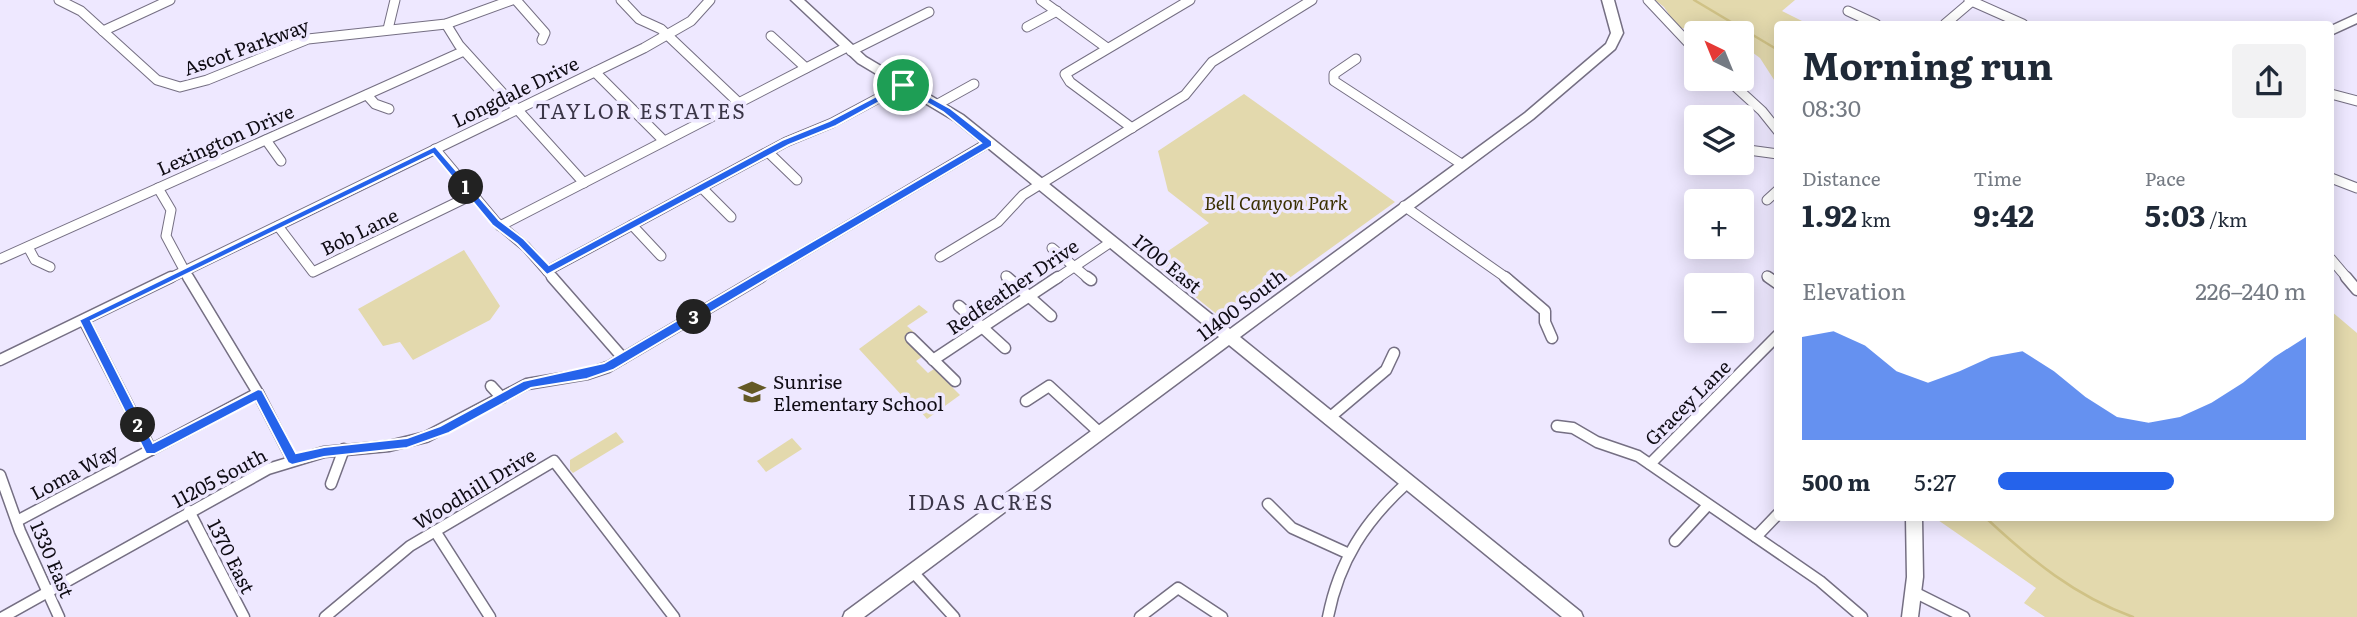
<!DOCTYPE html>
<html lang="en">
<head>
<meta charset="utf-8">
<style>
  :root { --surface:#fff; --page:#f2f2f3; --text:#1f2937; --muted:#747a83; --accent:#2563eb }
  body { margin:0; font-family:Literata,serif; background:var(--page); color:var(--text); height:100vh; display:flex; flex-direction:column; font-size:26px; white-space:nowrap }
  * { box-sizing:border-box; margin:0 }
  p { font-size:23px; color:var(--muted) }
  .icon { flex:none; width:38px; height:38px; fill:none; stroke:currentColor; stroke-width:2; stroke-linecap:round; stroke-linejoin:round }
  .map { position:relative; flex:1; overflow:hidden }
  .side { position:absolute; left:1774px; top:21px; width:560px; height:500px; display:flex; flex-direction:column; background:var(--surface); border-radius:7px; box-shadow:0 4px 18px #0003 }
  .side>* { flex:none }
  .needle { width:46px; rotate:317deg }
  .fabs { position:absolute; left:1684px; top:21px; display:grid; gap:14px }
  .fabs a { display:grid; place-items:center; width:70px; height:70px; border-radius:7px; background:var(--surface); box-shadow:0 4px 18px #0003; font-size:35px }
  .pin { position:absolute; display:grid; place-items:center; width:60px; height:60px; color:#fff; margin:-30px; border:4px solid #fff; border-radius:50%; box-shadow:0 2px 7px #0007 }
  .km { position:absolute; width:35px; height:35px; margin:-18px; border-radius:50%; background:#222; color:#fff; font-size:19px; line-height:35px; text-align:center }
  .round { display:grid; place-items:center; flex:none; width:74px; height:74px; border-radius:7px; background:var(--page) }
  .overview { display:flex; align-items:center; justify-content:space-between; height:119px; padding:0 28px }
  h1 { font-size:38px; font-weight:700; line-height:52px }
  .stats { display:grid; grid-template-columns:repeat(3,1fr); gap:10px; height:119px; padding:7px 28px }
  .stats div { display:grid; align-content:center }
  .stats b { font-size:30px; font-weight:700 }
  .stats small { font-size:19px; font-weight:400 }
  .stats p { font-size:19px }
  .chart { height:196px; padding:14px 28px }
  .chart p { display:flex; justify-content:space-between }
  .chart svg { width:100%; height:126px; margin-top:7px; fill:var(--accent); opacity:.7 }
  ul { padding:0 28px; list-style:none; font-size:23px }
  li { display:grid; grid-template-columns:112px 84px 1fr; align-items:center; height:52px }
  li i { height:18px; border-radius:9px; background:var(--accent) }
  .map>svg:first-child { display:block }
</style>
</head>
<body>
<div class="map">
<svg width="2357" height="617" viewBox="0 0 2357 617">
  <rect width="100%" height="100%" fill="#eee8ff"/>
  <g fill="#e3d9ad">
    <path d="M1655,0H1795L1782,11L1808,24H1778V86L1760,58L1741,44V33L1678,28L1664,7Z"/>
    <path d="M1244,94L1395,202L1231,320H1224L1152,262L1209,223L1168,191L1158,151Z"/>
    <path d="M464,250L500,306L490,320L413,360L400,342L383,346L358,309Z"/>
    <path d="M919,305L928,312L907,326L915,333L905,339L923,356L916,361L928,373L934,369L960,395L927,419L921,412L918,413L859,349Z"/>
    <path d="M2331,311L2357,333V617H2045L2024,603L2036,588L1935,518H2331Z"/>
    <path d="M616,432L624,442L573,473L570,470V460Z"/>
    <path d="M792,438L802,449L766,472L757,461Z"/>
  </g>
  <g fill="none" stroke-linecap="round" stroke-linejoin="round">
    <g stroke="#d0c286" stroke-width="2.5">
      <path d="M1694,0L1778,50"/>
      <path d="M1986,518C2031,560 2075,596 2133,617"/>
    </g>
    <g stroke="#756f83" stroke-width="11">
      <g id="street-far1">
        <path d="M59,0L81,11L157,80L180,87L207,80L308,39L446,24L512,0"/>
        <path d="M516,0L545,33L542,40"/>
        <path d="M621,0L639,19L661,29L739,103"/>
        <path d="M1041,0L1107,48"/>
        <path d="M1648,0L1696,51"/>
        <path d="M1969,0L2023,24"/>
        <path d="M1848,11L1876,24"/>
        <path d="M446,24L459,45L584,183"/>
        <path d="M1945,24L1972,1"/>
        <path d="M1027,27L1057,11"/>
        <path d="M388,29L395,0"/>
        <path d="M103,31L170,0"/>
        <path d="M771,36L806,68"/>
        <path d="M851,51L929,12"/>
        <path d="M1356,59L1334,74V81L1463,165"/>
        <path d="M595,72L664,141"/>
        <path d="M1727,79L1762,111L1778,131"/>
        <path d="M2331,94L2357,101"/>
        <path d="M367,95L375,104L389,109"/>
        <path d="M938,104L974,84"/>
        <path d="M1132,128L1070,82L1065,74L1190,0"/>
        <path d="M266,140L281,161"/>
        <path d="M435,149L496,222L526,247L554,279"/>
        <path d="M1741,149L1778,154"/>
        <path d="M768,152L797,180"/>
        <path d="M2331,178L2357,188"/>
        <path d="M158,188L171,210L166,236L189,279"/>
        <path d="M702,188L731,217"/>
        <path d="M1767,200L1778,190"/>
        <path d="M1404,206L1508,279"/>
        <path d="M632,225L661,256"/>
        <path d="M278,226L313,272L472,195"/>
        <path d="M500,226L847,47"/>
        <path d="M28,247L35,260L50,267"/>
        <path d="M1052,248L1089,279"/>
        <path d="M940,257L998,222L1023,195L1185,95L1212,62L1312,0"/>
        <path d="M0,259L464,51"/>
        <path d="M2331,259L2348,279"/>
        <path d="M547,271L786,142L832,123L903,85"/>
        <path d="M1006,276L1009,279"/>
        <path d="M1767,276L1771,279"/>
        <path d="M168,279L644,48L691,21L710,0"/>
        <path d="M758,279L988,143"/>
        <path d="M1056,279L1111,242"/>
      </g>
    </g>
    <g stroke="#756f83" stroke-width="13">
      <g id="street">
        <path d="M188,277L258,393L292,459"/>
        <path d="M552,277L623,358"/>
        <path d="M1007,277L1051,316"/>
        <path d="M1087,277L1091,280"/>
        <path d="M1505,277L1545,311V322L1552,338"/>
        <path d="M1768,277L1778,284"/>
        <path d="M2346,277L2357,290"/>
        <path d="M959,306L1005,348"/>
        <path d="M84,320L151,450"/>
        <path d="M911,338L955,381"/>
        <path d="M0,360L171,277"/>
        <path d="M933,360L1058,277"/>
        <path d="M491,386L502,398"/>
        <path d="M1026,401L1049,386L1099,432"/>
        <path d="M1328,419L1386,370L1394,353"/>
        <path d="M1557,426L1573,428L1597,442L1638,456L1820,581L1862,617"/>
        <path d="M1650,464L1778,335"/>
        <path d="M0,475L20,531L59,617"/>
        <path d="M331,484L344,449"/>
        <path d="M1268,504L1292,528L1347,553"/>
        <path d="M189,511L244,617"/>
        <path d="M17,521L258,393"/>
        <path d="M435,531L490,617"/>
        <path d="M1756,537L1778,514"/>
        <path d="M1675,541L1707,506"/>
        <path d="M912,571L954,617"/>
        <path d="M1914,592L1964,617"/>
        <path d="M3,617L268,469L324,452L389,446L426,437L527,384L587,374L608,367L761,277"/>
        <path d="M325,617L410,546L554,461L674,617"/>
        <path d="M1140,617L1178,588L1222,617"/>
        <path d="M1328,617C1339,561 1365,521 1407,483"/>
      </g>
    </g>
    <g stroke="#756f83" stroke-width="3">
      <g id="secondary">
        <path d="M791,0H804L866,57L963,115L1230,329L1525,113L1606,44L1611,33L1602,0H1614L1623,33L1615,49L1533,119L1240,337L1581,612L1583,617H1562L1229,345L864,617H843L845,612L1219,337L955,121L858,63Z"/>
        <path d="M2357,14V23L2331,35V26Z"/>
        <path d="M1906,518H1922L1923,577L1918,617H1902L1907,577Z"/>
      </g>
    </g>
    <use href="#street-far1" stroke="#fff" stroke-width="9"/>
    <use href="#street" stroke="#fff" stroke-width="10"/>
    <use href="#secondary" fill="#fff" fill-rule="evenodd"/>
  </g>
  <path fill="#2563eb" stroke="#fff" stroke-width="2" fill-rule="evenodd" d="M903,82L950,108L992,141V146L613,370L587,379L531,388L449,433L407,448L324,457L292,465L288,463L256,401L155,454H146L79,320L435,146L499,220L524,239L549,265L782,140L829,121ZM903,89L943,112L981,143L604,363L523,381L440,426L407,438L324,447L296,453L262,390L258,389L153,443L91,321L433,154L492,225L517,244L547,275L789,145L836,126Z"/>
  <defs>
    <g id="school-bare" transform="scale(2.1)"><path d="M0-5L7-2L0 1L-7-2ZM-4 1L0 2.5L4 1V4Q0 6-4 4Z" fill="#645925" stroke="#eee8ff" stroke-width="2.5" paint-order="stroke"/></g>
  </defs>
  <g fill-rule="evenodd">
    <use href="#school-bare" x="752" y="392"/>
  </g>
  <g text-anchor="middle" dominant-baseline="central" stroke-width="7" stroke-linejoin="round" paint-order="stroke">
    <g font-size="19" fill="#0f0c14" stroke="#eee8ff">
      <text transform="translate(246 46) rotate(-20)">Ascot Parkway</text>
      <text transform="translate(515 91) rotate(-26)">Longdale Drive</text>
      <text transform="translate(225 139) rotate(-24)">Lexington Drive</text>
      <text transform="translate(359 231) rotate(-26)">Bob Lane</text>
      <text transform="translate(1168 263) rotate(39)">1700 East</text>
      <text transform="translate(1012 286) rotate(-34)">Redfeather Drive</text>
      <text transform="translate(1241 304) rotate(-37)">11400 South</text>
      <text transform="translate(1687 402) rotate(-45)">Gracey Lane</text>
      <text transform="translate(74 471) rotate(-28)">Loma Way</text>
      <text transform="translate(219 477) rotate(-28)">11205 South</text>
      <text transform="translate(474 488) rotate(-31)">Woodhill Drive</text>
      <text transform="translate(232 556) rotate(63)">1370 East</text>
      <text transform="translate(53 559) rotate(67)">1330 East</text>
    </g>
    <g font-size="19" font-style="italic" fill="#392f00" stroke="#eee8ff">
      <text x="1276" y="202">Bell Canyon Park</text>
    </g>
    <g font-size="19" fill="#0f0c14" stroke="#eee8ff" text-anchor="start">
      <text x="773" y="381">Sunrise<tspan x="773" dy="22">Elementary School</tspan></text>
    </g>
    <g font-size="21" letter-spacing="2" fill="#3b3648" stroke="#eee8ff">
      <text x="641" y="109">TAYLOR ESTATES</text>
      <text x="981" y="500">IDAS ACRES</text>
    </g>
  </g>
</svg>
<div class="fabs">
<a><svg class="needle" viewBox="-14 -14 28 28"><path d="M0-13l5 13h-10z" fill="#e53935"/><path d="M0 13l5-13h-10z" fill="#747a83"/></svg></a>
<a><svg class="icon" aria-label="layers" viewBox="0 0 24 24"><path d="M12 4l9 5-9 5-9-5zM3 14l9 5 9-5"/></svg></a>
<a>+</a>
<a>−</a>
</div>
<div class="pin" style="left:903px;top:85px;background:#1e9e55"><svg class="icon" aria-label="arrive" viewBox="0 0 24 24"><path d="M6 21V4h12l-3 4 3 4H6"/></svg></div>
<b class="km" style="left:466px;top:187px">1</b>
<b class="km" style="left:138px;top:425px">2</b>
<b class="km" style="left:694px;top:317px">3</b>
<section class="side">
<div class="overview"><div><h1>Morning run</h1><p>08:30</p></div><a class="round"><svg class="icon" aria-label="share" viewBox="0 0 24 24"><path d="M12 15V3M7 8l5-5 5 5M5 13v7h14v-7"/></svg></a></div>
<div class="stats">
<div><p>Distance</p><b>1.92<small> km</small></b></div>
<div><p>Time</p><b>9:42</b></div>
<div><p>Pace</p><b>5:03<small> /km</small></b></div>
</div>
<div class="chart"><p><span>Elevation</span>226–240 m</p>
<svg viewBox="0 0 160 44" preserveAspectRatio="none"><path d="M0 44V8L10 6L20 11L30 20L40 24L50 20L60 15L70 13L80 20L90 29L100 36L110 38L120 36L130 31L140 24L150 15L160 8V44z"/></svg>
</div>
<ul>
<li><b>500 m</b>5:27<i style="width:57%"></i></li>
</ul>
</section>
</div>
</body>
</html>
